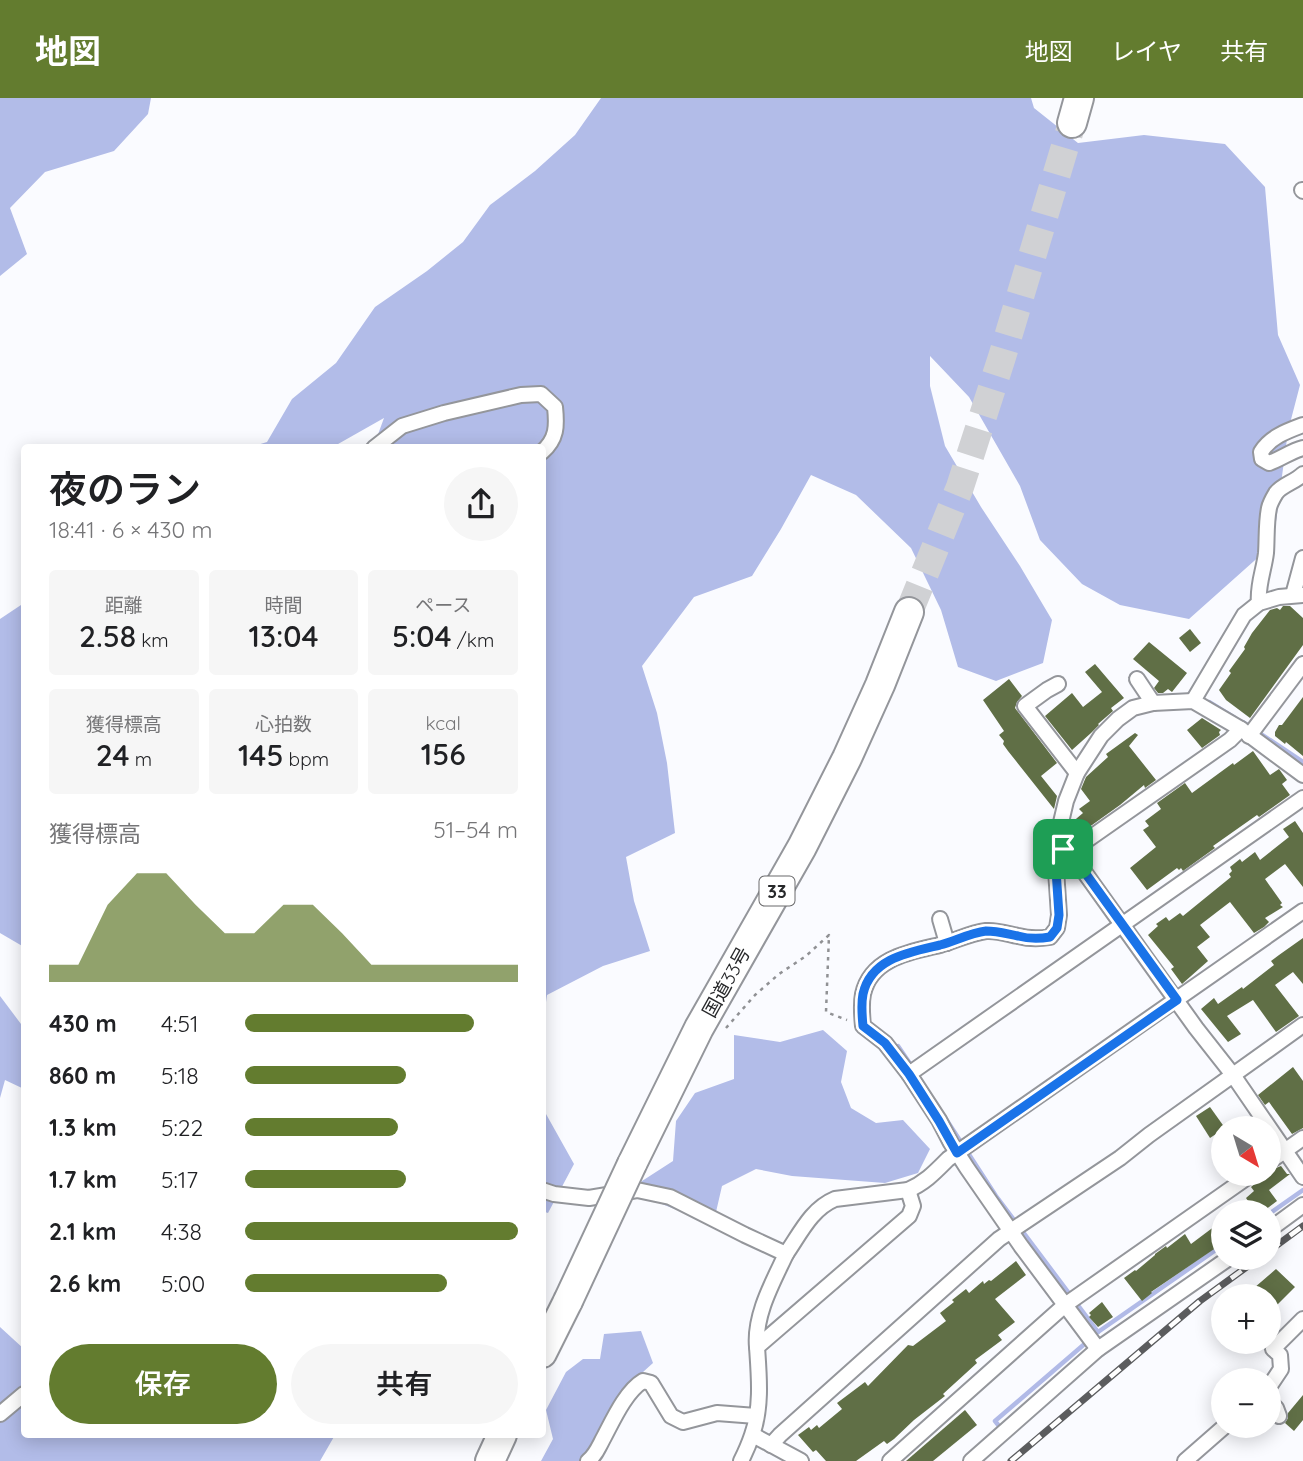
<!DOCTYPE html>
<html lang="ja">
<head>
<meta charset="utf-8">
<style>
  :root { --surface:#fff; --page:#f6f6f6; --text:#202124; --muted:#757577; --accent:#637c2f }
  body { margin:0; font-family:Quicksand,"Noto Sans JP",sans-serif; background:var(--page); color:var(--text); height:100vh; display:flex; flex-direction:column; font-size:26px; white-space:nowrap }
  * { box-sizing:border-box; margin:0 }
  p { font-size:23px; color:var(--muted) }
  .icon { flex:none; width:38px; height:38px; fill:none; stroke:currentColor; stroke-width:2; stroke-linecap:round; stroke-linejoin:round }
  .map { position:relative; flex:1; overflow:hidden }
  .sheet { position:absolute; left:21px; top:346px; width:525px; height:994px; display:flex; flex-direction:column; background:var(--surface); border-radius:7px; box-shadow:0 4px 18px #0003 }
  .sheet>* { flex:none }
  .needle { width:46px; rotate:142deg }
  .tools { position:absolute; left:1211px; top:1018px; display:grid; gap:14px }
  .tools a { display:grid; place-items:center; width:70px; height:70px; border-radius:50%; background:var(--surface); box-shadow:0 4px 18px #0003; font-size:35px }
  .pin { position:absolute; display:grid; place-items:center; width:60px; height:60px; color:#fff; margin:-30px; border-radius:14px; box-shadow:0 4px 10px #0006 }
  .round { display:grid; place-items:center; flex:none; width:74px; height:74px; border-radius:37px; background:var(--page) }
  .overview { display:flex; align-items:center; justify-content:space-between; height:119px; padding:0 28px }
  h1 { font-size:38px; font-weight:600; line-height:52px }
  .stats { display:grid; grid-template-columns:repeat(3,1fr); gap:10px; height:119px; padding:7px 28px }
  .stats div { display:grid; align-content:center; border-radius:7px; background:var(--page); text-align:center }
  .stats b { font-size:30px; font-weight:600 }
  .stats small { font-size:19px; font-weight:400 }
  .stats p { font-size:19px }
  .chart { height:196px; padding:14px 28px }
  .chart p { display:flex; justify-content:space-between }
  .chart svg { width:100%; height:126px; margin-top:7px; fill:var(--accent); opacity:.7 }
  .button { display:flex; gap:14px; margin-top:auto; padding:14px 28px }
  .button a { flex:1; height:80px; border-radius:42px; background:var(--accent); color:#fff; font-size:28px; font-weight:600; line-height:80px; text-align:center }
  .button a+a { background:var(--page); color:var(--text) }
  ul { padding:0 28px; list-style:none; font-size:23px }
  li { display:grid; grid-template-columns:112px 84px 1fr; align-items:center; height:52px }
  li i { height:18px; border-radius:9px; background:var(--accent) }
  header { display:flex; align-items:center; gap:42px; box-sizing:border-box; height:98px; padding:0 35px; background:var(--accent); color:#fff }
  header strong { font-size:33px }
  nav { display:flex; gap:38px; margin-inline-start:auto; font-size:24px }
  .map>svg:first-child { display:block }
</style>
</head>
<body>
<header>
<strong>地図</strong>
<nav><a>地図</a><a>レイヤ</a><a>共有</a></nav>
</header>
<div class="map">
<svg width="1303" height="1363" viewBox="0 0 1303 1363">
  <rect width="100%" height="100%" fill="#fafbff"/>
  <g fill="#b2bce8">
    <path d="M0,0H151L148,16L114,53L45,74L10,110L27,156L0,178Z"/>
    <path d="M601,0H1031L1034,10L1078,45L1144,37L1225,46L1265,89L1278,237L1300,287L1288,333L1273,446L1189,521L1120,507L1082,486L1040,442L1020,388L969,299L930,258V288L945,348L981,409L1020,468L1052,522L1043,565L996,583L958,569L941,512L911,450L856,397L811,377L781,431L752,478L694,499L642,568L657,615L667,665L675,735L626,759L634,803L650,853L603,868L547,897L543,926L542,350H373L384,320L331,350H247L267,344L292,301L336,265L375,209L427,173L463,144L490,107L535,73L575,37Z"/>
    <path d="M24,505V849L0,835V521Z"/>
    <path d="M0,898L24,930V991L5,982L0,1000Z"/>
    <path d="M823,932L847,953L841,984L851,1010L876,1025L903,1022L930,1051L918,1075L885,1085L792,1078L756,1071L722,1088L716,1114L677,1112L639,1097L642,1083L673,1063L676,1023L695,995L734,981V937L780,944Z"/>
    <path d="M542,982L546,1016L574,1066L548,1115L542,1113Z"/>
    <path d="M0,1229L24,1251V1337H335L320,1363H0Z"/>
    <path d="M641,1233L653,1265L623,1292L585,1363H541L553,1341L546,1312L566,1274L583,1261H600L604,1236Z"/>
  </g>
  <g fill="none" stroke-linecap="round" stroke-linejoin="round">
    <g stroke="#b1bae7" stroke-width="4.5">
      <path d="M1209,604L1235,620"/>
      <path d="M1243,624L1303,664"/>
      <path d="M898,948L913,970"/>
      <path d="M944,1018L996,1098L1098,1234"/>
      <path d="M1269,1116L1303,1092"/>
      <path d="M1098,1234L1223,1147"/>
      <path d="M999,1328L995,1323L1088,1243"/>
    </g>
  </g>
  <g fill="#606f46">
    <path d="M1283,508H1290L1303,520V547L1250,620L1226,602L1219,592L1231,575L1229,573L1245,551L1244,549L1252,535L1270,512L1277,510L1280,512Z"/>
    <path d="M1190,531L1201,545L1190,554L1179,540Z"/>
    <path d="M1149,544L1187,575L1172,594L1168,591L1163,595H1158L1154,590L1159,583L1133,561Z"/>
    <path d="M1095,566L1124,600L1111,610L1113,613L1098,626L1099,627L1091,635L1072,652L1045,618L1072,595L1083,609L1102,594L1085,574Z"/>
    <path d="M1009,581L1022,598L1017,604L1015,610L1057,665L1041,678L1057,698L1054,711L1008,653L1003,646L1004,643L999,637L1004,633L983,602Z"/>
    <path d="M1303,599V658L1286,644L1285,646L1275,638V634L1279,627H1282Z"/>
    <path d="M1202,620L1221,632L1219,634L1220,637L1202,650L1187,632Z"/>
    <path d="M1135,635L1138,637L1129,648L1156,682L1145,690L1144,687L1120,707L1078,737L1070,726L1083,715L1079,711L1090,703L1081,691L1086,679L1108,659L1106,656Z"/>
    <path d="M1253,653L1270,677L1279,671L1287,682L1282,686L1290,697L1259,719L1257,717L1213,748L1215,750L1183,773L1181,770L1179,772L1177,770L1147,792L1130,770L1156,749L1143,732L1149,728L1145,723L1161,711L1157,705L1185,685L1192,695L1233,665L1234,667Z"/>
    <path d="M1295,723L1303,735V789L1285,766L1265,781L1282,805L1280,807L1283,809L1265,820L1269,824L1264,829L1254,835L1230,804L1200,827L1210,839L1197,849L1208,863L1182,886L1171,871L1174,869L1148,837L1158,828L1156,826L1166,819L1169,823L1180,815L1183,818L1231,779L1229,776L1232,773L1230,769L1240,761L1242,764L1255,754L1260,762L1289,739L1283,731Z"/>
    <path d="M1303,840V886L1293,874L1275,887L1299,918L1276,934L1253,902L1227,918L1241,936L1228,944L1201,911L1214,900L1218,906L1242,889L1243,891L1274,867L1271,863L1279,857Z"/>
    <path d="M1293,969L1303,983V1030L1292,1036L1269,1004L1265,1007L1258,997Z"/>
    <path d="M1210,1009L1225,1030L1210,1040L1196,1018Z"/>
    <path d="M1281,1068L1287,1076H1290L1269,1092L1277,1103L1261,1115H1233L1248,1103L1246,1100L1254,1093L1251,1089L1258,1083L1261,1076H1269V1073Z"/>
    <path d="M1223,1122V1145L1151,1194L1152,1195L1142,1203L1124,1180L1135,1172L1136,1173L1155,1157V1156L1166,1148L1167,1150L1185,1136L1191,1146Z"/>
    <path d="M1016,1163L1026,1177L995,1201L1015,1224L998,1237L1002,1242L975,1262L977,1265L943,1296L945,1298L914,1322L894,1341L887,1346L884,1343L856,1363H826L816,1352L813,1354L798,1337L809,1329L811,1332L817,1327L819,1330L842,1311L837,1305L865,1284L868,1288L908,1247L913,1248L946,1223L940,1215L954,1204L952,1202L966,1191L969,1195L983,1183L984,1186L989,1182L991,1183Z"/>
    <path d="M1276,1171L1295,1189L1269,1215V1199H1262L1254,1190Z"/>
    <path d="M1102,1204L1113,1219L1098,1229L1089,1219L1091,1217L1089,1215Z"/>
    <path d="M1303,1297V1322L1294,1333L1285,1325L1288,1320V1315Z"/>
    <path d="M965,1312L977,1327L933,1363H906Z"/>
  </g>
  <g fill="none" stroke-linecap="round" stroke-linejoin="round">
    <path stroke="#d0d1d4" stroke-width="28" stroke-dasharray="28 14" stroke-linecap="butt" d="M909,514L960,389L1002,259L1072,25"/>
    <g stroke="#94969b" stroke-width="18">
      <g id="street">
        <path d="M1302,92L1303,93"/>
        <path d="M1303,327C1287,333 1270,339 1261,354L1262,361L1269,365C1281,361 1291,353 1303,350"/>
        <path d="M374,350L402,328L444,315L521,297L541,296L555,309C557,328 557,341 542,354"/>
        <path d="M1293,497L1303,460"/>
        <path d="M1259,505C1257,488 1264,472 1266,455C1267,441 1266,425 1269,410C1270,405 1273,400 1276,395C1282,387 1295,384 1303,376"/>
        <path d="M1137,581L1153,605"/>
        <path d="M1058,586L1047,592L1025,608L1077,675"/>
        <path d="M1193,603L1244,517L1259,505L1279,499L1303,497"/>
        <path d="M1249,638L1303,566"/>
        <path d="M1303,677L1241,631L1193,603L1153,605L1133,610L1118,621L1101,638L1077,675L1066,703L1058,737L1062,742L1063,751L1070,754L1196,930L1233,977L1303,1079"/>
        <path d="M1070,754L1230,642L1241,631"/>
        <path d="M940,821L947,845"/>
        <path d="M909,976L885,945L863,928C862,918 861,906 863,896C871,860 910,854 940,847C955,843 970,835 986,833C997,832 1008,836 1018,838C1029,841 1039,841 1050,839L1057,830L1059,817L1055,757L1063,751"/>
        <path d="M1269,1064L1303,1040"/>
        <path d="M542,1092L554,1096L589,1100L637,1092L670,1099L745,1137L786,1156C800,1136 811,1111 835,1101L908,1092C925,1085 936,1073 948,1061L1303,813"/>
        <path d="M1269,1132L1303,1107"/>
        <path d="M757,1249C754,1217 773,1184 786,1156"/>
        <path d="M1098,1251L1021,1148L967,1070L951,1045L939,1022L909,976L1303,700"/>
        <path d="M1269,1289L1281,1271L1280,1257L1273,1251L1303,1221"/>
        <path d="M1269,1303L1276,1310L1279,1318"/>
        <path d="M0,1316L24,1296"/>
        <path d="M753,1337L801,1363"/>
        <path d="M771,1347L780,1337L999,1141L1120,1060L1149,1037L1303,927"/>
        <path d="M588,1363C596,1357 599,1348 604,1339C613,1322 626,1293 643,1283L651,1285L671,1318L683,1324L717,1315L756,1318"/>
        <path d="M741,1363C745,1355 749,1346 752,1337C762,1309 759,1278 757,1249L909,1118L913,1108L908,1092"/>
        <path d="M890,1363L1065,1207L1252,1076"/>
        <path d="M971,1363L1098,1251L1229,1160"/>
        <path d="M1185,1363L1225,1328"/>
      </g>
    </g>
    <g stroke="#94969b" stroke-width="32">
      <g id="highway">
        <path d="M1072,25L1079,0"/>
        <path d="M632,1066L699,930L802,749L847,660L880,587L909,514"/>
        <path d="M542,1255L568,1203"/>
        <path d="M490,1363L502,1337"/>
      </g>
    </g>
    <path stroke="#909194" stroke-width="2.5" stroke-dasharray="3.5 5" stroke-linecap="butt" d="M726,930L755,897L779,876L806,858L829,837L826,914L847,922"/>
    <use href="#street" stroke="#fff" stroke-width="14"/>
    <use href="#highway" stroke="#fff" stroke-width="28"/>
    <g stroke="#5b5c5e" stroke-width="7">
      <g id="rail">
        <path d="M1269,1153L1303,1128"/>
        <path d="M1011,1363L1200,1203L1259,1160"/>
      </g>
    </g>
    <use href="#rail" stroke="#fff" stroke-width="4.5" stroke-dasharray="13" stroke-linecap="butt"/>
    <g stroke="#94969b" stroke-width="32" stroke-linecap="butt">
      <path id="highway-bridge" d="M568,1203L632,1066"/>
    </g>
    <use href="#highway-bridge" stroke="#fff" stroke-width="28"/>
  </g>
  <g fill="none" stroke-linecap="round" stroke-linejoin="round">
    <g stroke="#fff" stroke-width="14">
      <path id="route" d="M1063,751L1070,754L1177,902L957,1055L939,1023L909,976L885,945L863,928C862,918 861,906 863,896C871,860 910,854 940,847C955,843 970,835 986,833C998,833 1007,836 1018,838C1029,841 1039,841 1050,839L1057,830L1059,817L1055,757Z"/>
    </g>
    <use href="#route" stroke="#1a73e8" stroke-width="9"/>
  </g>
  <g text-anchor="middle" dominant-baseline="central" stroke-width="7" stroke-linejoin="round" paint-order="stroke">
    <rect fill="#fff" stroke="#68686a" stroke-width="2" x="759.5" y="778.5" width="35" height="29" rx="5"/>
    <g font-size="18" font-weight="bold" fill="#27282a">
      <text x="777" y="793">33</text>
    </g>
    <g font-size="19" fill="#27282a" stroke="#fff">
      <text transform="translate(726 884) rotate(-61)">国道33号</text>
    </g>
  </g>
</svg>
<div class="tools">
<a><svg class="needle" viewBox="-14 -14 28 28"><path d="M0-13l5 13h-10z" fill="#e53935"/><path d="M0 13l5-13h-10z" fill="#757577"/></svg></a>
<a><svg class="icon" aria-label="layers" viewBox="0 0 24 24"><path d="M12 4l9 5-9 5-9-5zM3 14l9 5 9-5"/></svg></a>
<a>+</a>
<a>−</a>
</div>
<div class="pin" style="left:1063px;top:751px;background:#1e9e55"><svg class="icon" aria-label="arrive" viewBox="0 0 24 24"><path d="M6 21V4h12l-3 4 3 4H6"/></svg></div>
<section class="sheet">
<div class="overview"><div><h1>夜のラン</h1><p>18:41 · 6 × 430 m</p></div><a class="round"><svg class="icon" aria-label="share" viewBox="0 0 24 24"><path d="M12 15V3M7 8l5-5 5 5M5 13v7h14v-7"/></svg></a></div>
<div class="stats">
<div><p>距離</p><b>2.58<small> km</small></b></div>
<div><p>時間</p><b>13:04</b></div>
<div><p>ペース</p><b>5:04<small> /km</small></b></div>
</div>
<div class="stats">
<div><p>獲得標高</p><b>24<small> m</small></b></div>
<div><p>心拍数</p><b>145<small> bpm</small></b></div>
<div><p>kcal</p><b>156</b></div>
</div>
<div class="chart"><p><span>獲得標高</span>51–54 m</p>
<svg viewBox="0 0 160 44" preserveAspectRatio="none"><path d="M0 44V38L10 38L20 17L30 6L40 6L50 17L60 27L70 27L80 17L90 17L100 27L110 38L120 38L130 38L140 38L150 38L160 38V44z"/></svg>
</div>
<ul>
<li><b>430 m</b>4:51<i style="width:84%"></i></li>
<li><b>860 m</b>5:18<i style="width:59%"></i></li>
<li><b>1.3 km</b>5:22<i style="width:56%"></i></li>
<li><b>1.7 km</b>5:17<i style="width:59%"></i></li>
<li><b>2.1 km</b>4:38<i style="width:100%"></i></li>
<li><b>2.6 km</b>5:00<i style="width:74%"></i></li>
</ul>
<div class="button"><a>保存</a><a>共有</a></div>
</section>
</div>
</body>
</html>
